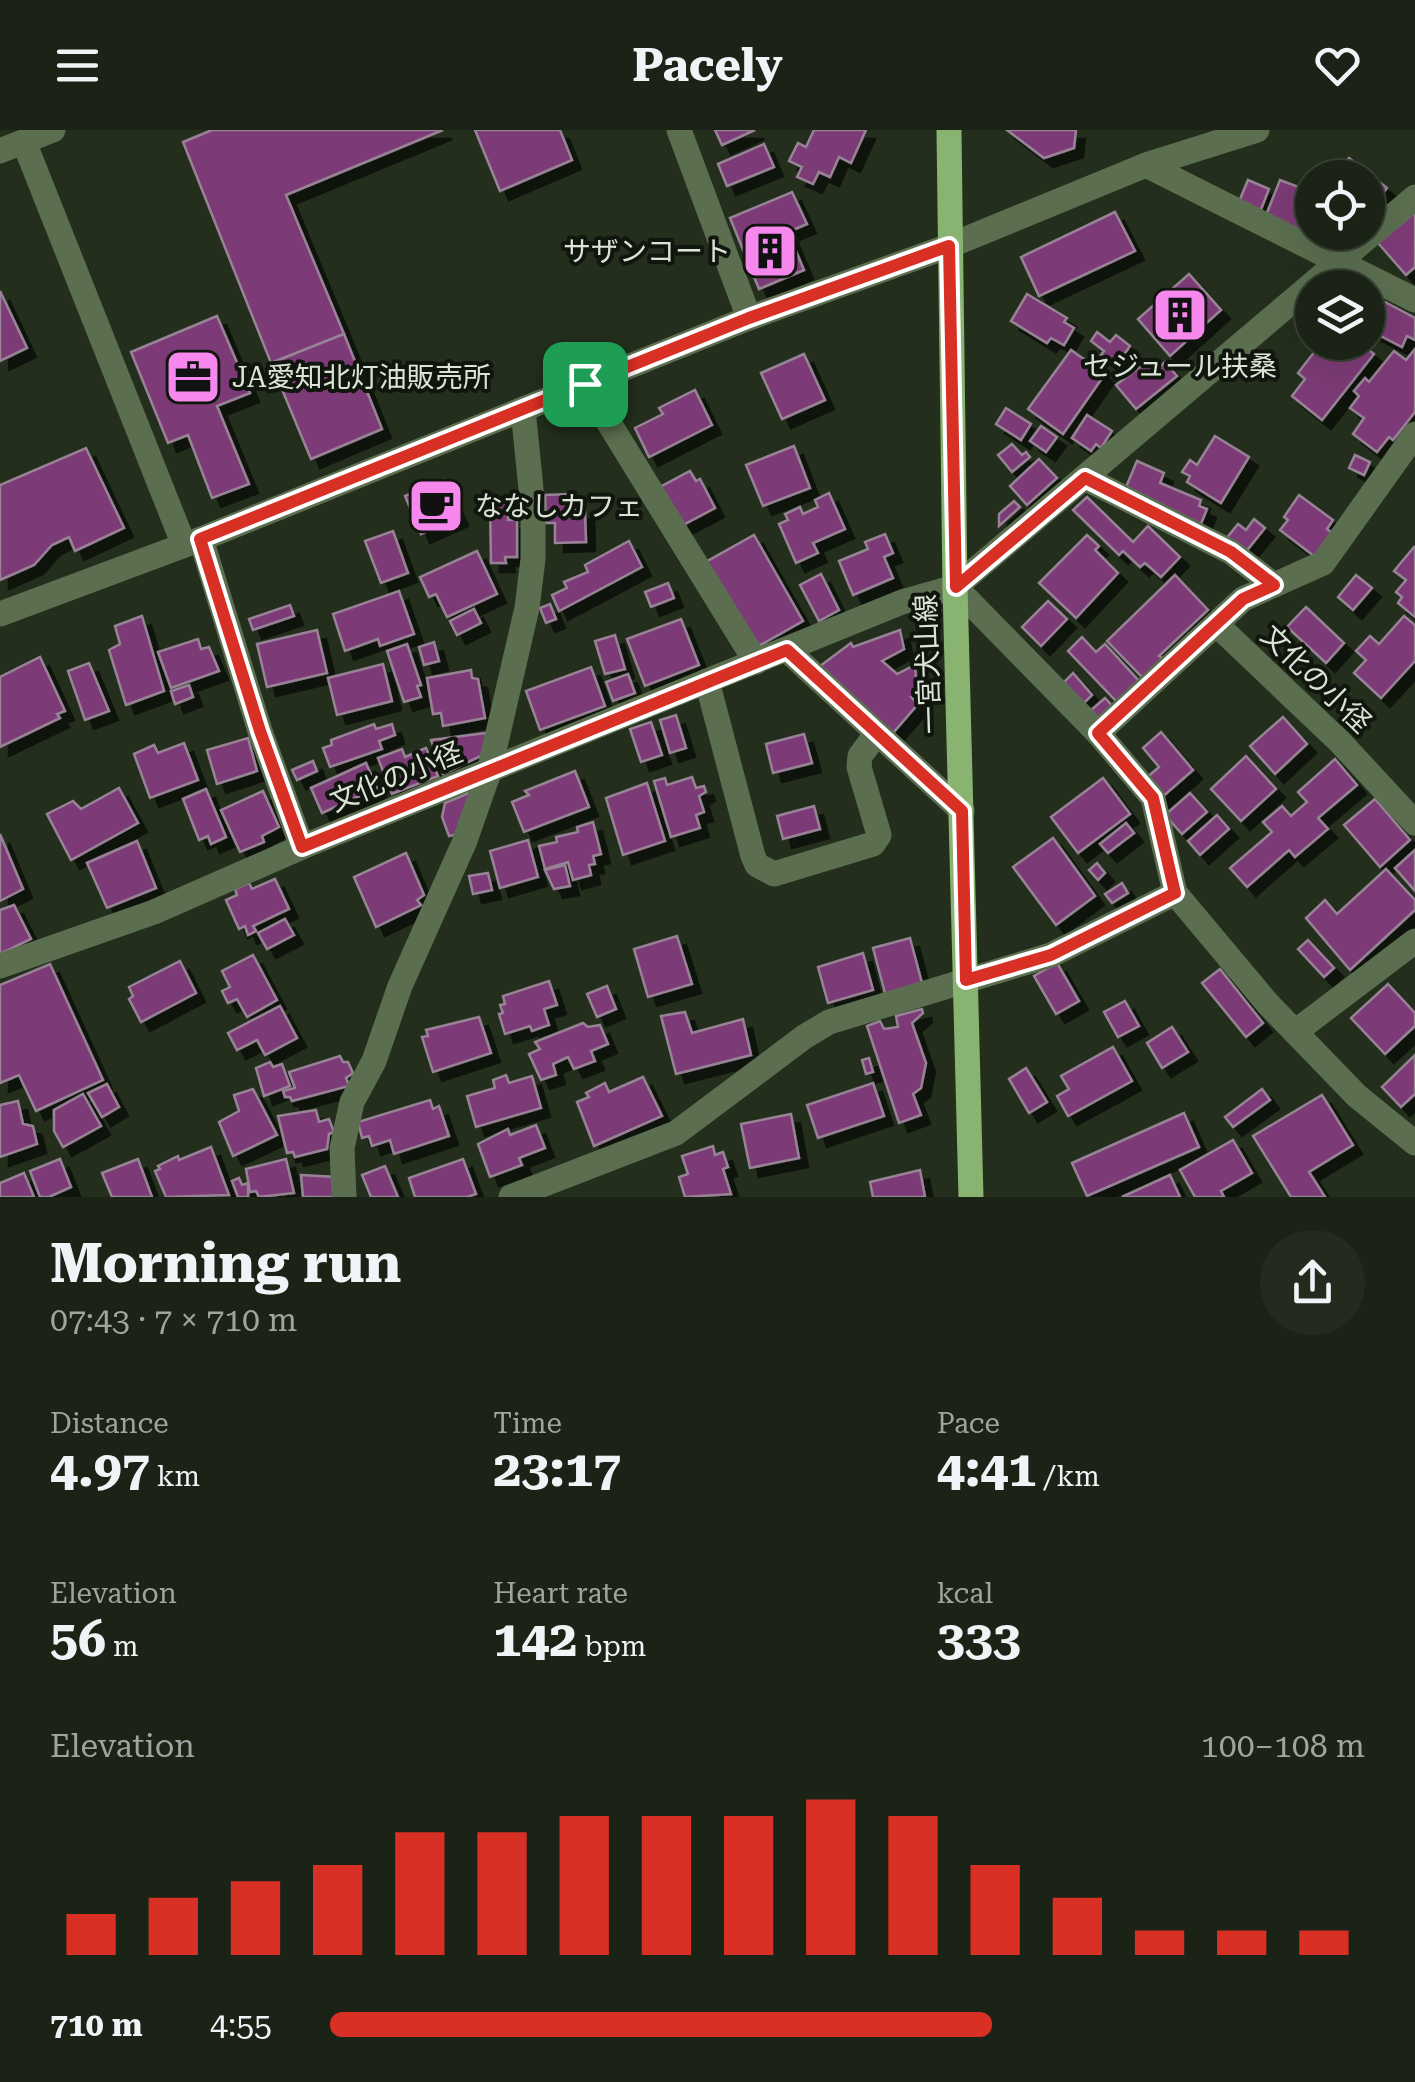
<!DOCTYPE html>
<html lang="en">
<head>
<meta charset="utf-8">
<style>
  :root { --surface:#1a2315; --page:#232b1e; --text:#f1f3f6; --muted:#9fa4a0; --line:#384034; --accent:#d93025 }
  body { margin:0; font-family:"Roboto Serif","Noto Sans JP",serif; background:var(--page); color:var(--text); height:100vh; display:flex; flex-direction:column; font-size:38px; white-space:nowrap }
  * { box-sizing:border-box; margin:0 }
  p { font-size:32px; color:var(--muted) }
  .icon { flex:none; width:55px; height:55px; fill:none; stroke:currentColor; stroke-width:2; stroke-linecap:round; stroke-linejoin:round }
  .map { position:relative; height:1067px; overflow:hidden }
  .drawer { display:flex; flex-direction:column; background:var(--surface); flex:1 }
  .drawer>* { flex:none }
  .fabs { position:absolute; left:1295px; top:30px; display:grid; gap:20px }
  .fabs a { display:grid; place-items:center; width:90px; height:90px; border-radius:50%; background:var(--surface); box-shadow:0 10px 40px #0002,0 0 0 2px var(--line); font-size:50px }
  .pin { position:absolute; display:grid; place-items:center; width:85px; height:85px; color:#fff; margin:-42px; border-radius:20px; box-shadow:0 5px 15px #0006 }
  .round { display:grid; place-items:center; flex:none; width:105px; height:105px; border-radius:52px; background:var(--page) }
  .overview { display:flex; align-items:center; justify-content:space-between; height:170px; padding:0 50px }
  h1 { font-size:55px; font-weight:700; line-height:75px }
  .metrics { display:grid; grid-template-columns:repeat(3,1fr); gap:15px; height:170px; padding:10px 50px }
  .metrics div { display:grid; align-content:center }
  .metrics b { font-size:50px; font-weight:700 }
  .metrics small { font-size:28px; font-weight:400 }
  .metrics p { font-size:28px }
  .chart { height:280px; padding:20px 50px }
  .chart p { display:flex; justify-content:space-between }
  .chart svg { width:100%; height:180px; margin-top:10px; stroke:var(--accent); stroke-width:6 }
  ul { padding:0 50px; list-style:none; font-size:32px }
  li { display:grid; grid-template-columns:160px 120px 1fr; align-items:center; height:75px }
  li i { height:25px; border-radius:12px; background:var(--accent) }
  header { display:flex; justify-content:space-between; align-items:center; height:130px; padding:0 50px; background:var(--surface); font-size:45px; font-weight:700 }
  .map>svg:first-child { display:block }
</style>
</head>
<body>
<header><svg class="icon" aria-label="menu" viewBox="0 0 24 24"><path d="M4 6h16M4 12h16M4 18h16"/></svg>Pacely<svg class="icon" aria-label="heart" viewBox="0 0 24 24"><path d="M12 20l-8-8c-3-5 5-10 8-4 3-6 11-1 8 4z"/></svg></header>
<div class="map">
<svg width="1415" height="1067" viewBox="0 0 1415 1067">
  <defs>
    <filter id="shadow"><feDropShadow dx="9" dy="9" stdDeviation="0" flood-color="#0009"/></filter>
  </defs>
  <rect width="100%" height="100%" fill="#232f1c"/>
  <g fill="#7b3a76" stroke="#988396" stroke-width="2.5" filter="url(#shadow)">
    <path d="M212,0H443L286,65L344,204L271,233L183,12Z"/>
    <path d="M475,0H560L572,30L500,61Z"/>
    <path d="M715,0H755L722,15Z"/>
    <path d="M814,0H866L851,33L839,27L830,47L819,42L813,54L797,47L802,37L789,31L798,13L806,17Z"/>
    <path d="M1007,0H1076L1074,18L1044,28Z"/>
    <path d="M764,14L774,37L727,56L718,34Z"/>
    <path d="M1349,28L1387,58L1368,82V48H1326L1338,33L1342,36Z"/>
    <path d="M1248,50L1269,59L1260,82L1238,74Z"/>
    <path d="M1280,50L1312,62V102H1342L1340,108L1328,104L1325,111L1265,88Z"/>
    <path d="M792,62L807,94L788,102L804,140L759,159L730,88Z"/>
    <path d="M1115,82L1135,121L1039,166L1021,127Z"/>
    <path d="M1415,82V137L1406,145L1378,113Z"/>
    <path d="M1189,144L1221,180L1170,226L1138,189Z"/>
    <path d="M0,161L27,218L0,231Z"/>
    <path d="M1368,163L1415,188V210L1407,206L1402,217L1373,202L1379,191L1368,185Z"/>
    <path d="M1027,164L1067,188L1064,192L1074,198L1064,215L1051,208L1047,213L1011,191Z"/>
    <path d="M217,186L250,263L217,276L249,354L212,368L188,305L168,313L131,222Z"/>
    <path d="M1097,202L1110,212L1116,205L1130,216L1116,236L1101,225L1104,221L1091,211Z"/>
    <path d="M344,204L382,299L311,329L271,233Z"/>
    <path d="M1322,212H1358L1374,224L1322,290L1292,266L1305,249L1298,243Z"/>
    <path d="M1415,219V282L1393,310L1389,307L1377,322L1353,304L1364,288L1350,278L1359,266L1354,261L1365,248L1369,252L1394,221L1406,230Z"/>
    <path d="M1071,220L1105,244L1063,304L1028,279Z"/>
    <path d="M804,224L825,270L782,289L761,243Z"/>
    <path d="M1146,232L1157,239L1165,232L1177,246L1136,279L1116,255Z"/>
    <path d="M695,260L712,295L649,327L635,298L663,284L659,278Z"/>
    <path d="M1006,278L1031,294L1021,310L996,294Z"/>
    <path d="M1087,285L1112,301L1101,318L1096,314L1091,321L1072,308Z"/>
    <path d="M1041,296L1057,307L1046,322L1030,311Z"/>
    <path d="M1215,306L1249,327L1221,373L1187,352L1190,346L1182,342L1190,330L1197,335Z"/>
    <path d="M1012,314L1022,325L1026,322L1030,327L1012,342L998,325Z"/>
    <path d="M794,316L810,358L763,376L746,335Z"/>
    <path d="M86,318L124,398L75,421L69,407L52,415L34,435L0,450V355Z"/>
    <path d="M1355,325L1370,332L1364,345L1349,338Z"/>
    <path d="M1039,329L1057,348L1027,375L1010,356Z"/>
    <path d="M1137,331L1164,343L1160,353L1201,370L1199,376L1207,379L1200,396L1123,364Z"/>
    <path d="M690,341L696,351L700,349L715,378L666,404L645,365Z"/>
    <path d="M443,350L459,387L421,404L405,366Z"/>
    <path d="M829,363L845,399L813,413L818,423L796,433L779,394L788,390L785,384L800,377L803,384L818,377L815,370Z"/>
    <path d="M570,364V380H585L586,412L555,413V393H546L545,365Z"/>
    <path d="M1299,365L1333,390L1327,399L1336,406L1318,429L1280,400L1288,390L1284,387Z"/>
    <path d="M1087,367L1133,412L1148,396L1180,427L1161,447L1145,433L1140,437L1123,421L1119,425L1073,380Z"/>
    <path d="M1014,371L1020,377L999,396V384Z"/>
    <path d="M490,373H508V390H517V427H505L506,433H491Z"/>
    <path d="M1254,389L1265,398L1244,424L1225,410L1238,394L1246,400Z"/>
    <path d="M393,401L408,443L381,453L365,411Z"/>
    <path d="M885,404L893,423L884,427L893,448L853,465L839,431L868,419L865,412Z"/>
    <path d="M754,405L803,491L755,518L695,438Z"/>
    <path d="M1087,405L1099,416L1095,420L1118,443L1076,488L1039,453Z"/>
    <path d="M629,411L642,437L559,481L552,465L567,458L564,452L588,442L585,435Z"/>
    <path d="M1414,417L1415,418V487L1398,473L1402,467L1396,462L1406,450L1394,441Z"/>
    <path d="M477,421L497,464L447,487L436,464L429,467L420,447Z"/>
    <path d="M821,444L839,480L819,491L800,455Z"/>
    <path d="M1175,445L1208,480L1159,526L1163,529L1143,548L1107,511Z"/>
    <path d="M1356,445L1372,458L1353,480L1338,467Z"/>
    <path d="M668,453L674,468L651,477L645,462Z"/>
    <path d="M399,461L414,504L380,516L378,509L345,521L333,484Z"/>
    <path d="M1048,471L1067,489L1041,516L1022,497Z"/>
    <path d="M550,474L556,489L546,493L540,478Z"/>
    <path d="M290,475L294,486L253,500L249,489Z"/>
    <path d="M1306,477L1344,513L1326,533L1287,497Z"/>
    <path d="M474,479L481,493L457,505L450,491Z"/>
    <path d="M142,486L164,561L126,575L109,520L120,514L115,496Z"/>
    <path d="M1404,486L1415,495V531L1381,568L1354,543L1366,530L1356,521L1370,506L1379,514Z"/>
    <path d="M681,489L699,535L645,556L627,509Z"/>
    <path d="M317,500L327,543L267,557L257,514Z"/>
    <path d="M900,500L904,519L882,531L897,544L915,535L917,563L911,567L918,574L893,603L820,536L851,513L853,517Z"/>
    <path d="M615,505L625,539L605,544L595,511Z"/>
    <path d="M1082,507L1096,522L1105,514L1139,551L1117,572L1068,521Z"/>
    <path d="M198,509L201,519L209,517L219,541L171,558L158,522Z"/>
    <path d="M434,512L439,531L424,535L419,517Z"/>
    <path d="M407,514L421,555L417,556L421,567L404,572L387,521Z"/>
    <path d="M40,527L65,581L57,584L60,588L0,617V547Z"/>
    <path d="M89,533L109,581L85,590L68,541Z"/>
    <path d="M383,534L392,571L337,585L328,548Z"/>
    <path d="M591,537L605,576L540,600L526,561Z"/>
    <path d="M471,540L472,548L478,549L485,588L443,596L441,583L433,584L427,548Z"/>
    <path d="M1073,543L1092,565L1083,574L1064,552Z"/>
    <path d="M628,544L635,563L613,571L606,552Z"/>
    <path d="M189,555L193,567L175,574L171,561Z"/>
    <path d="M1105,568L1116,580L1102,594L1090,581Z"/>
    <path d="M676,585L686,618L670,623L660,590Z"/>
    <path d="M1283,587L1307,614L1275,644L1250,616Z"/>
    <path d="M651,592L662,625L641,632L630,599Z"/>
    <path d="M374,594L376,599L392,594L395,605L379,611L382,619L330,637L323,618L332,615L331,610Z"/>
    <path d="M1161,602L1193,640L1160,669L1144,650L1159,637L1143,618Z"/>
    <path d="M486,603L485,624L443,644L431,610Z"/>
    <path d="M804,604L812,633L773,643L766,614Z"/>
    <path d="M248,608L257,641L217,654L207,620Z"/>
    <path d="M184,613L198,650L150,668L134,624L154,615L158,623Z"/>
    <path d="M426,618L438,646L392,664L378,628L402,619L405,627Z"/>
    <path d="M1246,626L1276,659L1241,691L1211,659Z"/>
    <path d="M1335,629L1357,655L1318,688L1328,699L1295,727L1289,720L1247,757L1230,738L1272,702L1263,692L1282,676L1291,686L1307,672L1298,662Z"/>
    <path d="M313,631L317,641L297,650L292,640Z"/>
    <path d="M366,633L377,658L322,683L311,658Z"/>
    <path d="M575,641L589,677L524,702L512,672L529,665L525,661Z"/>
    <path d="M692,647L696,658L704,656L706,662L699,666L704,682L696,685L700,698L671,707L654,651L665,648L667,655Z"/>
    <path d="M1103,648L1130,684L1078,723L1051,687Z"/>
    <path d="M647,653L665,711L623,725L606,668Z"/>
    <path d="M119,658L138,693L71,730L47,684L73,671L81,679Z"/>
    <path d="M206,659L226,707L211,714L208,706L199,710L183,669Z"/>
    <path d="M263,661L279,697L262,706L264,712L240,722L221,680Z"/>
    <path d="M471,662L459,704L449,706L442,687L445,673Z"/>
    <path d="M1190,663L1207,682L1182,704L1165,685Z"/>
    <path d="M1375,669L1410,710L1380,737L1344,695Z"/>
    <path d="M814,676L820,699L783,709L777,686Z"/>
    <path d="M1217,685L1229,699L1200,725L1188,711Z"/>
    <path d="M593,692L601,724L593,726L595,734L589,735L591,745L573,750L568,732L545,739L539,716L557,712L556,707L578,702L577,697Z"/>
    <path d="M1126,693L1134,703L1108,723L1100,714Z"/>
    <path d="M0,704L23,759L0,771Z"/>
    <path d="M1053,708L1095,766L1056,795L1013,737Z"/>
    <path d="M528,710L538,747L500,758L490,721Z"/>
    <path d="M137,711L156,758L107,778L87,733Z"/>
    <path d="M1415,720V761L1395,738Z"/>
    <path d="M406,723L424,765L417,770L421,775L376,797L354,747Z"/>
    <path d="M1097,733L1105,743L1098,750L1089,740Z"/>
    <path d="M565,735L570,756L554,759L545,740Z"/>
    <path d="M1386,739L1415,770V780L1350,840L1306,788L1325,770L1337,784Z"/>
    <path d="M488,743L492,760L473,764L469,746Z"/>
    <path d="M275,749L289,779L253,796L256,801L248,805L245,796L239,799L226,770L237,765L235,759L249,753L252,759Z"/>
    <path d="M1122,753L1128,763L1112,773L1105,764Z"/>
    <path d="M14,775L31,809L0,824V780Z"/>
    <path d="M285,789L294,805L267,819L258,803Z"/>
    <path d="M677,806L692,854L648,867L634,819Z"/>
    <path d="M910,808L923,857L886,867L873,818Z"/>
    <path d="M1308,810L1334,838L1324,847L1298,819Z"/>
    <path d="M863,823L873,860L828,873L818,837Z"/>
    <path d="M253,825L277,870L247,887L237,869L228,873L222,861L230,857L222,841Z"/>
    <path d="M180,831L196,863L141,892L129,869L133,866L129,857Z"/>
    <path d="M1057,833L1079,871L1056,884L1034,846Z"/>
    <path d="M50,834L103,950L36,981L19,945L0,953V855Z"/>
    <path d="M1220,839L1263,893L1246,907L1202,853Z"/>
    <path d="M549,851L557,875L544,879L549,895L532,901L530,896L505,904L499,884L503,883L500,875L505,874L503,866Z"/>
    <path d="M1388,854L1415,883V896L1385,924L1351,888Z"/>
    <path d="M607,856L616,879L597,887L587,864Z"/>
    <path d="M1125,871L1139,896L1118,907L1104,882Z"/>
    <path d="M280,876L297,908L265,925L257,910L237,920L228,903Z"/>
    <path d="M922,879L923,883L912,893L926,933L921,958L913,964L921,985L899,993L867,896L880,891L884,899L898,897L896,886Z"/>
    <path d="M685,882L692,903L743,889L751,925L676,944L661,886Z"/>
    <path d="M479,887L491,923L433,942L422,907L428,906L426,900Z"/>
    <path d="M583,893L588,897L600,895L608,914L591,921L595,931L574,939L568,927L553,934L556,945L541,950L529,924L540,919L535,912Z"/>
    <path d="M1172,897L1188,922L1162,938L1147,913Z"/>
    <path d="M1113,917L1132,951L1068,986L1057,966L1069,959L1061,946Z"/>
    <path d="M1415,925V964L1401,977L1382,957Z"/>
    <path d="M340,926L343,932H348L353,943L346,948L349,956L292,971L290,967H285L283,961L295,958L289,942Z"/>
    <path d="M869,928L873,942L866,944L862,930Z"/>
    <path d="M270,932L273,937L282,934L290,956L264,966L256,938Z"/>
    <path d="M1026,938L1047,972L1029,983L1009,949Z"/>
    <path d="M506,945L509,953L532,946L541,978L476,997L467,966L495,958L493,950Z"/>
    <path d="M643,947L662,986L594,1016L577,972L589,967L586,963L605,953L609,962Z"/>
    <path d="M873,953L884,986L818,1008L807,975Z"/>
    <path d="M107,954L119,977L102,987L88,963Z"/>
    <path d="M253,959L277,1005L233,1026L219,992L239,981L234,965Z"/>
    <path d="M1262,959L1270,970L1233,997L1225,987Z"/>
    <path d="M83,964L101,996L63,1017L54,1001V980Z"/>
    <path d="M1322,965L1353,1015L1309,1042L1325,1067H1291L1253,1006Z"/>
    <path d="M430,970L433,979L439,976L449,1006L394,1024L390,1010L372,1016L369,1006L362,1008L358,992Z"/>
    <path d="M18,971L23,994L33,996L37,1014L0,1027V975Z"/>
    <path d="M316,980L319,992L329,989L334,1002L329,1004L327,1019L295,1027L293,1022L287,1023L278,986Z"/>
    <path d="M1184,983L1199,1017L1087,1066L1072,1033Z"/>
    <path d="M791,984L799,1028L750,1038L741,994Z"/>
    <path d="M536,995L545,1018L519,1028L522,1035L490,1047L478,1014L508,999L510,1005Z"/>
    <path d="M1233,1010L1252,1043L1221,1061L1224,1067H1195L1180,1040Z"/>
    <path d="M713,1016L715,1025L723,1022L728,1037L723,1039L731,1064L685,1067L679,1047L688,1044L682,1026Z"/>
    <path d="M211,1017L229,1065L166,1067L155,1041L160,1039L158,1036L178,1026L179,1030Z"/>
    <path d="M60,1029L71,1057L49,1067H40L30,1041Z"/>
    <path d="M138,1029L152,1067H112L102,1043Z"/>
    <path d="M286,1029L294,1063L259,1067L256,1061L250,1062L246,1039Z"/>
    <path d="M463,1029L476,1064L467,1067H415L409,1048Z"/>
    <path d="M385,1036L398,1067H371L362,1045Z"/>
    <path d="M920,1040L925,1067H873L870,1052Z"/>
    <path d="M24,1043L34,1067H0V1053Z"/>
    <path d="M301,1045L337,1047L335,1067H303Z"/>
    <path d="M1170,1045L1180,1067H1122Z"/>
    <path d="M239,1048L242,1055L248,1053V1067H238L232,1051Z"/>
  </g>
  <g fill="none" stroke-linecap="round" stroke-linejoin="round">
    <g stroke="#5b6f50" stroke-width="25">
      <path d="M679,0L749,188"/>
      <path d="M24,12L184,415"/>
      <path d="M0,21L53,0"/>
      <path d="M1146,35L1415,170"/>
      <path d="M585,254L756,532"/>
      <path d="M1085,348L1231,422L1274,455"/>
      <path d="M201,409L260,601L302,717"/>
      <path d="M955,457L1098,603L1153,668L1175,763L1268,874L1357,966L1415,1013"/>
      <path d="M1216,494L1340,612L1415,693"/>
      <path d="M787,520L962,681"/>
      <path d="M707,551L753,726L757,735L774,744L873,714L879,705L859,637L860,626L877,603"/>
      <path d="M1098,603L1243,469L1323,433L1415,304"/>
      <path d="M0,836L154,782L302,717L707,551L902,472L955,457L1415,67"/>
      <path d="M1295,902L1415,811"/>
      <path d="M344,1067L342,1018L352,972L374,931L400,856L464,713L489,642L527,478L533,429V379L523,279"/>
      <path d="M511,1067L676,1003L804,907L829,892L1051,825L1175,763"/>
    </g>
    <path stroke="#5b6f50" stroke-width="25" d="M0,484L201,409L749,188L949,116L1146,35L1257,0"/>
    <path stroke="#89b371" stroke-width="25" d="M949,0L955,457L971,1067"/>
  </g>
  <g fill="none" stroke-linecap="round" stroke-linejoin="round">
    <g stroke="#fff" stroke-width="20">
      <path id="route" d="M949,116L956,457L1085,348L1231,422L1274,455L1243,469L1098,603L1153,668L1175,763L1051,825L966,850L962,681L787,520L302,717L260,601L200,409L749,188Z"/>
    </g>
    <use href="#route" stroke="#d93025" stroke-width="12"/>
  </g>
  <defs>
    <g id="building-square" transform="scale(2.875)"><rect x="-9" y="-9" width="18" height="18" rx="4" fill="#f688ed" stroke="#10150d"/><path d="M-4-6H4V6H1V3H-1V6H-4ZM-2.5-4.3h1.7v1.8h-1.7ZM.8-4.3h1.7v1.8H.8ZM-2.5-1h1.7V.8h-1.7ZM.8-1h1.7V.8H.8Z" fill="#111"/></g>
    <g id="office-square" transform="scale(2.875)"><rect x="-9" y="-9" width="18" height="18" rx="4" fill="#f688ed" stroke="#10150d"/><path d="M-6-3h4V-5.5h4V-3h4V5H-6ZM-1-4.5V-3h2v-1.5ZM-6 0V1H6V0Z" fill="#111"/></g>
    <g id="cafe-square" transform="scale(2.875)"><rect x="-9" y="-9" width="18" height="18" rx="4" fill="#f688ed" stroke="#10150d"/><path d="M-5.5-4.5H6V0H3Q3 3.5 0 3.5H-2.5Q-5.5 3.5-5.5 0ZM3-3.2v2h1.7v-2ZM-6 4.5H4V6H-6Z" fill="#111"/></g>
  </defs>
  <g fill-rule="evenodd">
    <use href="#building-square" x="770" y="121"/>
    <use href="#building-square" x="1180" y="185"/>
    <use href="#office-square" x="193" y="247"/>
    <use href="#cafe-square" x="436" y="376"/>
  </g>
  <g text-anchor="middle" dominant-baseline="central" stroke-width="8" stroke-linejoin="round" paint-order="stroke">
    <g font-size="28" fill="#dbe3d7" stroke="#10150d" text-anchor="start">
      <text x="731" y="121" text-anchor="end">サザンコート</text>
      <text x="1180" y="236" text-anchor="middle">セジュール扶桑</text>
      <text x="232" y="247">JA愛知北灯油販売所</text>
      <text x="475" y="376">ななしカフェ</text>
    </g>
    <g font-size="28" fill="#dbe3d7" stroke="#10150d">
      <text transform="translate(928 534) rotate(-92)">一宮犬山線</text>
      <text transform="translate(1316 549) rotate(44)">文化の小径</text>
      <text transform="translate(396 647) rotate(-22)">文化の小径</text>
    </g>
  </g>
</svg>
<div class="fabs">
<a><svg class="icon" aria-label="locate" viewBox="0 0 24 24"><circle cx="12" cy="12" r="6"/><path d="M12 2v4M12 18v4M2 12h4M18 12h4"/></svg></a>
<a><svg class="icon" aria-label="layers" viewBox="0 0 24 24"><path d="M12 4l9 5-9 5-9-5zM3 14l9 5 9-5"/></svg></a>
</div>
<div class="pin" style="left:585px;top:254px;background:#1e9e55"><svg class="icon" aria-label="arrive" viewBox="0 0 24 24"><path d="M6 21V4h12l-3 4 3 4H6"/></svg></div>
</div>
<section class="drawer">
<div class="overview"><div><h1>Morning run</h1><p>07:43 · 7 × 710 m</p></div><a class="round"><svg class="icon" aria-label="share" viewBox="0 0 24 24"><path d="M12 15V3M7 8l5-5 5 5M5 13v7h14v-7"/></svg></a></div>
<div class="metrics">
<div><p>Distance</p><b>4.97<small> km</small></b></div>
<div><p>Time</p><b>23:17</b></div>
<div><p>Pace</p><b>4:41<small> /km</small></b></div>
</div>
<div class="metrics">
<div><p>Elevation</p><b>56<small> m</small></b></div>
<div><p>Heart rate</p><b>142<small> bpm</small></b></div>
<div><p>kcal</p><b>333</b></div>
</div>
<div class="chart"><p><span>Elevation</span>100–108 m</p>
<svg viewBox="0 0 160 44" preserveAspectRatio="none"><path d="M5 44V34M15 44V30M25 44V26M35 44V22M45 44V14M55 44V14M65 44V10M75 44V10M85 44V10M95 44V6M105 44V10M115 44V22M125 44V30M135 44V38M145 44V38M155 44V38"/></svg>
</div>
<ul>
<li><b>710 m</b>4:55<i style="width:64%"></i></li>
</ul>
</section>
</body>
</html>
